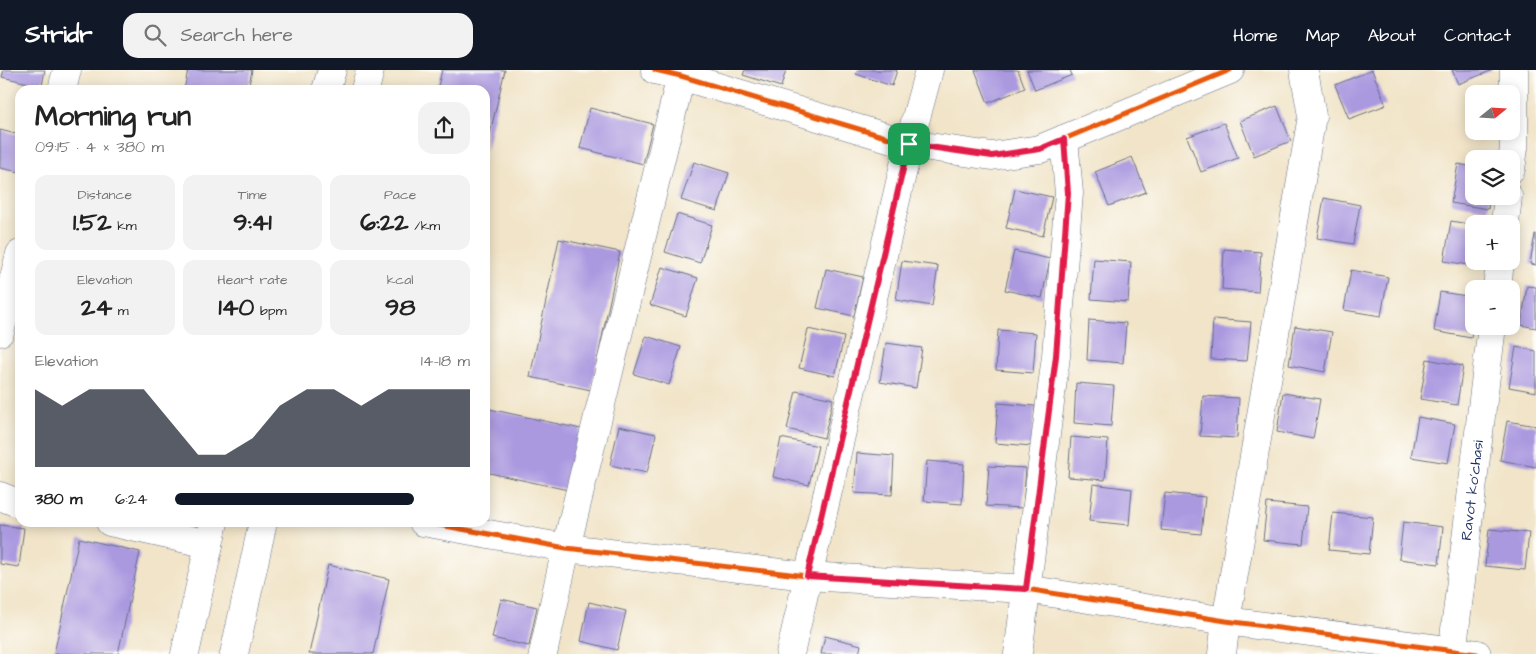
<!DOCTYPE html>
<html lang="en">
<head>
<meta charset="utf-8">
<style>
  :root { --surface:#fff; --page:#f2f2f2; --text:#222; --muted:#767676; --accent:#111827 }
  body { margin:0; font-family:"Architects Daughter",sans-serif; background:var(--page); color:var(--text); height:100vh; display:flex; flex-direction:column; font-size:19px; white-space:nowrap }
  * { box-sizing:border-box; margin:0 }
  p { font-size:16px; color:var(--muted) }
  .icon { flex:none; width:28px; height:28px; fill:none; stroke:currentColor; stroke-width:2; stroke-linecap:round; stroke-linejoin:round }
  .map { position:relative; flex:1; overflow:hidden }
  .details { position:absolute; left:15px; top:15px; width:475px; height:442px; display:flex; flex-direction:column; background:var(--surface); border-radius:15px; box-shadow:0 2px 12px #0003 }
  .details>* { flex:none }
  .needle { width:32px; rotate:72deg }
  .fabs { position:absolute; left:1465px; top:15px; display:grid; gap:10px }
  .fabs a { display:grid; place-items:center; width:55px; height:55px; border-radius:10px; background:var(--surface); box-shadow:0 2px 12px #0003; font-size:25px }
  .pin { position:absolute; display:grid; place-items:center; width:42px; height:42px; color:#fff; margin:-21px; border-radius:10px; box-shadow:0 2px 8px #0006 }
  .round { display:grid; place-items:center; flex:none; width:52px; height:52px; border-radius:15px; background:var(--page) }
  .head { display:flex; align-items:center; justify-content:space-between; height:85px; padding:0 20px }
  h1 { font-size:28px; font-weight:700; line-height:38px }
  .figures { display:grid; grid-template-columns:repeat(3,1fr); gap:8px; height:85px; padding:5px 20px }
  .figures div { display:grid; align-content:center; border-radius:12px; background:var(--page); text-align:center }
  .figures b { font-size:25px; font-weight:700 }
  .figures small { font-size:14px; font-weight:400 }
  .figures p { font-size:14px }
  .chart { height:140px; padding:10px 20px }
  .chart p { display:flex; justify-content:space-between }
  .chart svg { width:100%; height:90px; margin-top:5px; fill:var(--accent); opacity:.7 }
  ul { padding:0 20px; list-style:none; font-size:16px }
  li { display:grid; grid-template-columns:80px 60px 1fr; align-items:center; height:38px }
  li i { height:12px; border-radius:6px; background:var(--accent) }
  header { display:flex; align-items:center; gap:30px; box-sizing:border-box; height:70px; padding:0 25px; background:var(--accent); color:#fff }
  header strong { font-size:24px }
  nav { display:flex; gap:28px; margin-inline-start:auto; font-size:18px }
  .search { width:350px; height:45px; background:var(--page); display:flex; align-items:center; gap:12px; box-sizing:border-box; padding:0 18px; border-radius:15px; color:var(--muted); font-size:19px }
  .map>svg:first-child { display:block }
</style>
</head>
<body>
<header>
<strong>Stridr</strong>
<div class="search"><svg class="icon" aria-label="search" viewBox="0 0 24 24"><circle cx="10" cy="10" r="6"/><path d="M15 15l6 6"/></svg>Search here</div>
<nav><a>Home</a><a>Map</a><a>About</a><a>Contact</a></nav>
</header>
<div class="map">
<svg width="1536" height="584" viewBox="0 0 1536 584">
  <rect width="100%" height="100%" fill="#fdfcf7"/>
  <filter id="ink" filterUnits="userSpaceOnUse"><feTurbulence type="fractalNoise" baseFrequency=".02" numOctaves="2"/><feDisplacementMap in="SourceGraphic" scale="10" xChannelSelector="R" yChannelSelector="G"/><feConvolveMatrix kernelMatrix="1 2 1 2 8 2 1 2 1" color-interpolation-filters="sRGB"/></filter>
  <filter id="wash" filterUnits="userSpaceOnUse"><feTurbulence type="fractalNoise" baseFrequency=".0096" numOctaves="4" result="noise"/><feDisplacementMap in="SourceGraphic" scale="20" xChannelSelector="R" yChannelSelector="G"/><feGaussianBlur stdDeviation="1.12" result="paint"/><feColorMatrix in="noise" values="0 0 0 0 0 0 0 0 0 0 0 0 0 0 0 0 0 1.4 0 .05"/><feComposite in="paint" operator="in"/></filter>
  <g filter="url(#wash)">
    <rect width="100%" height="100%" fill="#f1e4c8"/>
    <g id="blocks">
      <g fill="#ab99e0">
        <path d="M4,0H45L42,16L2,7Z"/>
        <path d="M188,0H252L248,20H184Z"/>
        <path d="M442,0H505L486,80L485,20H437Z"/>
        <path d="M745,0H786L781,17L743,5Z"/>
        <path d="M858,0H897L892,16L856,4Z"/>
        <path d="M975,0H1018L1025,18L988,33Z"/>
        <path d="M1027,0H1070L1072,5L1035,20Z"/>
        <path d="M1372,0L1386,35L1349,49L1335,15Z"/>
        <path d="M1452,0H1493L1458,14Z"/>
        <path d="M1277,36L1291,71L1254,86L1240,51Z"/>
        <path d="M590,38L653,54L643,94L580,78Z"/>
        <path d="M1224,53L1238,88L1201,102L1187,67Z"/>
        <path d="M0,60L20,65V102L0,98Z"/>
        <path d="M1132,87L1146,122L1109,136L1095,102Z"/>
        <path d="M694,92L729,103L717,141L681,130Z"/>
        <path d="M1458,94L1474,97V126H1490L1488,139L1451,133Z"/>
        <path d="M1015,119L1052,127L1043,166L1006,158Z"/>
        <path d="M1324,128L1360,135L1353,174L1317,168Z"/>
        <path d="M677,144L712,155L700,193L665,182Z"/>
        <path d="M1451,151L1474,155V191H1482L1481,197L1444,191Z"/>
        <path d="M1535,164H1536V195L1530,194Z"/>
        <path d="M559,169L620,182L591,320L530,307Z"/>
        <path d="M1224,179L1261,182L1258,222L1222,219Z"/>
        <path d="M1014,181L1050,189L1042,228L1005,220Z"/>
        <path d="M1094,189L1131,192L1128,232L1091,229Z"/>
        <path d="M902,191L938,196L932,236L896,230Z"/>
        <path d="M662,197L698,208L686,246L650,235Z"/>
        <path d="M826,199L863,207L854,246L817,238Z"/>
        <path d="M1351,200L1388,207L1381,246L1344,240Z"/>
        <path d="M1527,216L1536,217V258L1521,255Z"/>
        <path d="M1440,222L1474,227V249L1471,268L1434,261Z"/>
        <path d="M1213,249L1251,252L1247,291L1211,289Z"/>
        <path d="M1089,250L1126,253L1123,293L1087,290Z"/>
        <path d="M1295,256L1332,262L1325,302L1289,295Z"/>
        <path d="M808,259L844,267L835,306L799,298Z"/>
        <path d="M998,260L1036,263L1033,303L996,300Z"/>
        <path d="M646,266L681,277L669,315L634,304Z"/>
        <path d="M886,273L922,278L916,318L880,312Z"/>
        <path d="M1516,277L1536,281V322L1509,317Z"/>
        <path d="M1427,289L1463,296L1457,335L1420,329Z"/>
        <path d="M1076,313L1114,316L1111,356L1074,353Z"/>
        <path d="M796,321L833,329L824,368L787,359Z"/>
        <path d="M1283,323L1320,329L1313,369L1277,362Z"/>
        <path d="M1203,326L1239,328L1237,368L1200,366Z"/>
        <path d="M998,333L1035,336L1032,376L995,373Z"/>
        <path d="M485,338L581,359L568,420L485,402Z"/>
        <path d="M1418,347L1455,354L1448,393L1411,387Z"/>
        <path d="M1507,351L1536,356V397L1500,390Z"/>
        <path d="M619,356L656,364L647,403L610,395Z"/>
        <path d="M1071,367L1108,370L1105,410L1068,407Z"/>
        <path d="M781,368L818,376L809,415L773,407Z"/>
        <path d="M857,383L894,386L892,425L854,423Z"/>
        <path d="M927,391L964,394L962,434L924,431Z"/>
        <path d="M989,396L1026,398L1023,438L986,436Z"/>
        <path d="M1093,414L1132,419L1129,455L1089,451Z"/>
        <path d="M1165,423L1205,427L1201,464L1161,460Z"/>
        <path d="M1267,433L1307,437L1303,474L1263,470Z"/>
        <path d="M1333,443L1373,447L1369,484L1329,480Z"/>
        <path d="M1403,452L1443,457L1439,494L1399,489Z"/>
        <path d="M0,455L24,458L19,497L0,494Z"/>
        <path d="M1489,459L1529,463L1525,500L1485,496Z"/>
        <path d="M79,468L140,482L118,584H54Z"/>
        <path d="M328,495L389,509L373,584H309Z"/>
        <path d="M501,529L537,537L529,576L492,568Z"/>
        <path d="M589,532L626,541L617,580L581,571Z"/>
        <path d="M825,566L861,575L859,584H821Z"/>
      </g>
    </g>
  </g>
  <g filter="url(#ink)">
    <use href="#blocks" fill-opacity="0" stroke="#666e83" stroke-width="1"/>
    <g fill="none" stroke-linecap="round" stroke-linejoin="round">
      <g stroke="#666e83" stroke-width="29">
        <g id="minor">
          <path d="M655,0L681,6L909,74L992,86L1040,79L1230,0"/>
          <path d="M62,20L67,0"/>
          <path d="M1511,99L1514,78V0"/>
          <path d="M1505,154L1508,126"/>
          <path d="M1497,219L1500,191"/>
          <path d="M0,262L20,184"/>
          <path d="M0,426L20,434"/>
          <path d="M110,452L209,474"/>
          <path d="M423,452L566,478L807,506L1026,519L1226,551L1477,584"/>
          <path d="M543,584L566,478L681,6"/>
          <path d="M790,584L909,74L929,0"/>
          <path d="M1018,584L1056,286L1069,123L1064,69"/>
          <path d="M1222,584L1226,551L1312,46L1304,0"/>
          <path id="s1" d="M1452,584L1492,256"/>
        </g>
      </g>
      <g stroke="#666e83" stroke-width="29">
        <g id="major">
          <path d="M326,20L332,0"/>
          <path d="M365,20L370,0"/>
          <path d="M185,584L214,452"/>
          <path d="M234,584L263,452"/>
        </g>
      </g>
      <use href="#minor" stroke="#fff" stroke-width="28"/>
      <use href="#major" stroke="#fff" stroke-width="28"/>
      <g stroke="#fdfcf7" stroke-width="8">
        <g id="cycleway">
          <path d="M655,0L681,6L909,74L992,86L1040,79L1230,0"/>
          <path d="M423,452L566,478L807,506L1026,519L1226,551L1477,584"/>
        </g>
      </g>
      <use href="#cycleway" stroke="#e8590c" stroke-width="5"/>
    </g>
  </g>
  <g fill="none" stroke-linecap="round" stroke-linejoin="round" filter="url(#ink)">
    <g stroke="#fff" stroke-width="10">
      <path id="route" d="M1064,69L1068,123L1056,286L1026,519L807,506L909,74L992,86L1040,79Z"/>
    </g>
    <use href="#route" stroke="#e11d48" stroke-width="6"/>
  </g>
  <g text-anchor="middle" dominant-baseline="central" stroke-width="4" stroke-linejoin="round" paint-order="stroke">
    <g font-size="15" fill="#1b2f5e" stroke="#fdfcf7">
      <text stroke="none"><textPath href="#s1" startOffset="165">Ravot ko'chasi</textPath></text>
    </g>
  </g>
</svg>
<div class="fabs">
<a><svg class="needle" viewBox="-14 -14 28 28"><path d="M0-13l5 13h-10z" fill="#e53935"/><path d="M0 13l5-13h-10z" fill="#767676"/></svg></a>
<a><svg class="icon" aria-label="layers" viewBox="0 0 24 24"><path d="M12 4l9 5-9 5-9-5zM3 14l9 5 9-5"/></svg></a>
<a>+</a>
<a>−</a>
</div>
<div class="pin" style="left:909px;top:74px;background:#1e9e55"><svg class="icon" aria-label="arrive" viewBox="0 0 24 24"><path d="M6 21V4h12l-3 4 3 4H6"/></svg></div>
<section class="details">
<div class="head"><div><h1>Morning run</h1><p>09:15 · 4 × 380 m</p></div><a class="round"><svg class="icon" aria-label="share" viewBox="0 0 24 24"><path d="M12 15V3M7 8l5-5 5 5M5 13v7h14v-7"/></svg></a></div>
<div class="figures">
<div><p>Distance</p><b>1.52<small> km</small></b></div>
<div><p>Time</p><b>9:41</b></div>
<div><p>Pace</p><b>6:22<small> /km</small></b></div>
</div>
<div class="figures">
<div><p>Elevation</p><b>24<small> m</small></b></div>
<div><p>Heart rate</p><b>140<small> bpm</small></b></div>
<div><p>kcal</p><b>98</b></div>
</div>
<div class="chart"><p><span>Elevation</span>14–18 m</p>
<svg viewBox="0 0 160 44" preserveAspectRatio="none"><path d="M0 44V6L10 14L20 6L30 6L40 6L50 22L60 38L70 38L80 30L90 14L100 6L110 6L120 14L130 6L140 6L150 6L160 6V44z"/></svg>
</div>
<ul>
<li><b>380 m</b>6:24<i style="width:81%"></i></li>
</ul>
</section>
</div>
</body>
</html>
